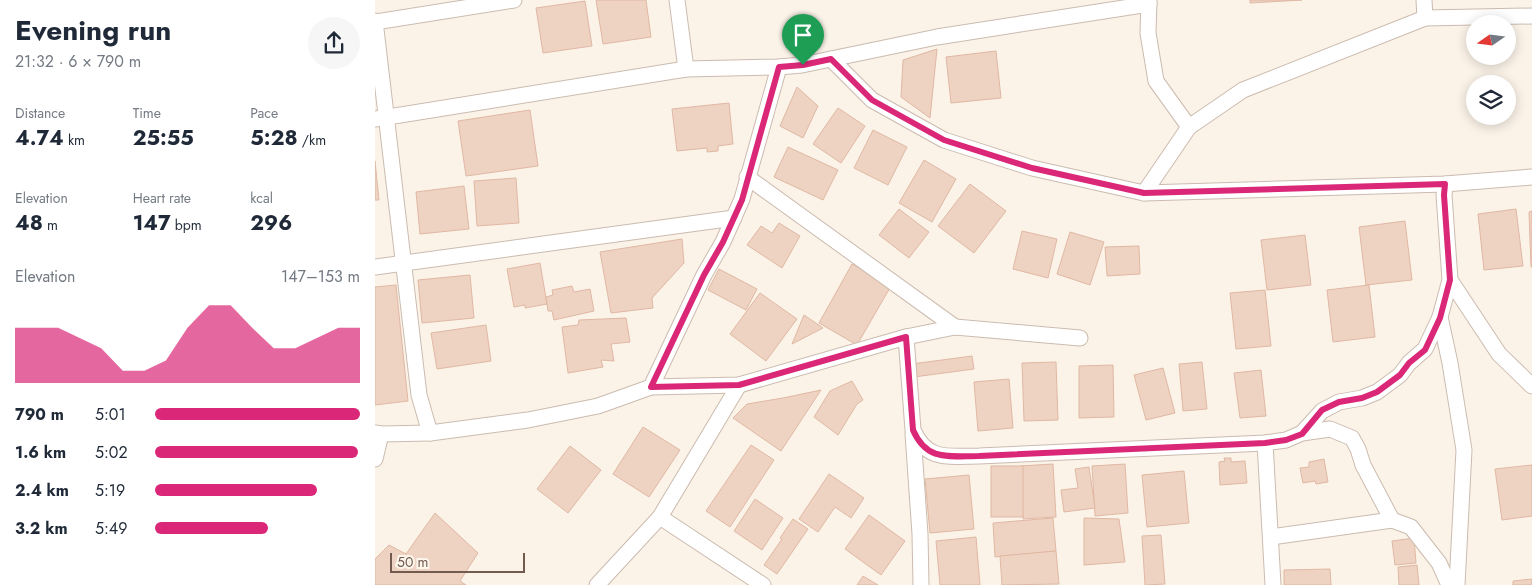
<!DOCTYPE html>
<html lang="en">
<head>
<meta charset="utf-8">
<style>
  :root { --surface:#fff; --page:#f6f6f7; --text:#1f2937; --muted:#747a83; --accent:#db2777 }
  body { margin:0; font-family:Jost,sans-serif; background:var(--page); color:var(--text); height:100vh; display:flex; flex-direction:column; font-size:19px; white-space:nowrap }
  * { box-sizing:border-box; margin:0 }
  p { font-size:16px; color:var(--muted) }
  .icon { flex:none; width:28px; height:28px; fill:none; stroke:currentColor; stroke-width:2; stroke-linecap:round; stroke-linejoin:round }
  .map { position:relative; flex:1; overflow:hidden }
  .panel { display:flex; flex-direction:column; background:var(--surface); width:375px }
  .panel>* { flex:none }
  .needle { width:32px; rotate:256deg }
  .fabs { position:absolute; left:1091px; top:15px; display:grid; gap:10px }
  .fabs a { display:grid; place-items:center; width:50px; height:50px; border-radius:50%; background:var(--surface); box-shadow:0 2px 12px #0003; font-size:25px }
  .scale { position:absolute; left:15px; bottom:12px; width:135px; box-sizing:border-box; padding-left:5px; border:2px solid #735a4e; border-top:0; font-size:14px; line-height:18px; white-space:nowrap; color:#735a4e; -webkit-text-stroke:4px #fef7ee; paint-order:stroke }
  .pin { position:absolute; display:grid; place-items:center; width:42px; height:42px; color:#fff; margin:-51px -21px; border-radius:50% 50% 50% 0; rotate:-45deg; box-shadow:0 0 5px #0007 }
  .pin .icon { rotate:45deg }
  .round { display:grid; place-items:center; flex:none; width:52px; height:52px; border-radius:26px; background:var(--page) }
  .overview { display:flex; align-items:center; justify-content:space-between; height:85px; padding:0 15px }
  h1 { font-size:28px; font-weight:700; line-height:38px }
  .metrics { display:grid; grid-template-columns:repeat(3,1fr); gap:8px; height:85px; padding:5px 15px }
  .metrics div { display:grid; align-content:center }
  .metrics b { font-size:21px; font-weight:700 }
  .metrics small { font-size:14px; font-weight:400 }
  .metrics p { font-size:14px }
  .chart { height:140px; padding:10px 15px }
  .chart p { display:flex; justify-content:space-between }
  .chart svg { width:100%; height:90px; margin-top:5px; fill:var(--accent); opacity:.7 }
  ul { padding:0 15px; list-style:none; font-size:16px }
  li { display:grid; grid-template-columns:80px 60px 1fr; align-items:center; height:38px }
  li i { height:12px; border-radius:6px; background:var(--accent) }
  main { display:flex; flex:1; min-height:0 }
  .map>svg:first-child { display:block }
</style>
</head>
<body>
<main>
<section class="panel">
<div class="overview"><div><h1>Evening run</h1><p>21:32 · 6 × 790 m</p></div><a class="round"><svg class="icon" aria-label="share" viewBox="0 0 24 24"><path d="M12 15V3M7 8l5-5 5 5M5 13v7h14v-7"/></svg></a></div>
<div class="metrics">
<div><p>Distance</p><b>4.74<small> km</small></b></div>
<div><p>Time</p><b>25:55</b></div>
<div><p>Pace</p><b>5:28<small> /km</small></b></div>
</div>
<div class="metrics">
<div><p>Elevation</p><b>48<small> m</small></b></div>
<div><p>Heart rate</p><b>147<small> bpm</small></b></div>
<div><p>kcal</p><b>296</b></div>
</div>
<div class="chart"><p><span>Elevation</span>147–153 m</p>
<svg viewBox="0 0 160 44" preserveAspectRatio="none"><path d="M0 44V17L10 17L20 17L30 22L40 27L50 38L60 38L70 33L80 17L90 6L100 6L110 17L120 27L130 27L140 22L150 17L160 17V44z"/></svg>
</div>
<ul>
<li><b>790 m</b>5:01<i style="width:100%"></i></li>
<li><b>1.6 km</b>5:02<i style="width:99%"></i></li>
<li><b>2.4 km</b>5:19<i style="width:79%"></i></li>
<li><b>3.2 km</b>5:49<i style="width:55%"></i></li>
</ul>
</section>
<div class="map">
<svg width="1157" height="585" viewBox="0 0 1157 585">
  <rect width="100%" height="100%" fill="#fbf3e8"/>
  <g fill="#eed2c2" stroke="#e0b8a3">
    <path d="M221,0H271L276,37L228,44Z"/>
    <path d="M875,0H927L875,3Z"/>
    <path d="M210,1L217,46L168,53L161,8Z"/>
    <path d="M562,49L555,118L526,97L528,60Z"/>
    <path d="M621,51L626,98L576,103L571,57Z"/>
    <path d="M422,87L443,106L428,138L405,126Z"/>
    <path d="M354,103L358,144L343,146V151L332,152V148L302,151L297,109Z"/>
    <path d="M463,108L490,126L466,163L438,144Z"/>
    <path d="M155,110L163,166L91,176L83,121Z"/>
    <path d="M498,130L532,147L513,185L479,168Z"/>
    <path d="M413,147L463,170L448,200L399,177Z"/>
    <path d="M549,160L581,179L557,222L524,203Z"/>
    <path d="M0,161L4,200H0Z"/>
    <path d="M141,178L144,223L102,226L99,181Z"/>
    <path d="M595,184L631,211L599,253L563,226Z"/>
    <path d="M89,186L94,229L45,234L41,192Z"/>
    <path d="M524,209L554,232L534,258L504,235Z"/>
    <path d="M1141,209L1148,266L1109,270L1103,214Z"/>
    <path d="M1157,211V267H1156L1154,212Z"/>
    <path d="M1030,221L1037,280L991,285L984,227Z"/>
    <path d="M404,223L425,236L407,268L372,245L386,226L397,233Z"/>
    <path d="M647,231L682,239L673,278L638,269Z"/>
    <path d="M695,232L729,242L715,285L682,274Z"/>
    <path d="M930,235L936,285L892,290L886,240Z"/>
    <path d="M307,239L309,263L277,298L278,308L236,313L225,252Z"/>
    <path d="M764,246L765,274L732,276L730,247Z"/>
    <path d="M165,263L172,304L150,308V305L139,307L132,269Z"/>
    <path d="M477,264L516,286L482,345L444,323Z"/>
    <path d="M344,269L382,289L371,310L333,290Z"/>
    <path d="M95,275L99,318L47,323L43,280Z"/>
    <path d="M21,285L33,401L0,405V287Z"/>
    <path d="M994,285L1000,337L958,342L952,290Z"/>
    <path d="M197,286L199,292L215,289L219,311L179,320L177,311H173L171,297L178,295L177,290Z"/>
    <path d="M890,290L896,346L861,349L855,293Z"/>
    <path d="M385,293L422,319L391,361L355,334Z"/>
    <path d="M429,315L448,328L417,344Z"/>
    <path d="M251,318L255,342L236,344L239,361L226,360L228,367L193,373L187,327L203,325L204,320Z"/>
    <path d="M111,325L116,361L62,369L56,333Z"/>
    <path d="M597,356L599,369L539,377L537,364Z"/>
    <path d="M681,362L683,420L649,421L647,363Z"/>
    <path d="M827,362L832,409L808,411L804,364Z"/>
    <path d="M738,365L739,417L704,418V366Z"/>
    <path d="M788,368L800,413L771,420L759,375Z"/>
    <path d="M886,370L891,416L865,418L859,373Z"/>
    <path d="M634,379L638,428L603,431L599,382Z"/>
    <path d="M477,381L488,400L482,404L463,435L439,417L455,391Z"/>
    <path d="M446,390L406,451L358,418L372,404L408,398Z"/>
    <path d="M268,427L305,450L274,497L238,474Z"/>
    <path d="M376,445L399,460L355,527L331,511Z"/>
    <path d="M195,446L226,470L193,513L162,489Z"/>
    <path d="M849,458H856V462L870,461L872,483L845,485L844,462L850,461Z"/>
    <path d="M949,459L953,482L941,484L940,481L928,483L925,468L934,467V462Z"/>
    <path d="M678,464L681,517L648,519L645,466Z"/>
    <path d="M750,464L753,513L720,516L717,466Z"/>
    <path d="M1157,465V516L1127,520L1120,469Z"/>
    <rect x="616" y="466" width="32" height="51"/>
    <path d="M714,467L720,508L689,512L686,490L703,488L700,469Z"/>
    <path d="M809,471L814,523L772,527L767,475Z"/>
    <path d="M454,474L489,498L476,518L460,507L443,532L424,519Z"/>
    <path d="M594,475L599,529L555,533L550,479Z"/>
    <path d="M380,499L408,518L387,550L359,531Z"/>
    <path d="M60,513L103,553L85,581L91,585H0V559L14,545L31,554Z"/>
    <path d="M494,515L530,541L506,575L470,549Z"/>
    <path d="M678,518L681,551L620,557L618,523Z"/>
    <path d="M709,518L744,519L750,562L709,565Z"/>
    <path d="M418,519L433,529L402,574L389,565L407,539L405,538Z"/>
    <path d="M786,535L790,584L770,585L767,536Z"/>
    <path d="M601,537L605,585H565L561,541Z"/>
    <path d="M1039,538L1041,563L1020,565L1017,541Z"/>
    <path d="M681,551L684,584L627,585L625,556Z"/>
    <path d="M1042,565L1044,585H1024L1023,567Z"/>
    <path d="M955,569L956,585H909V570Z"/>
    <path d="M488,576L503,585H482Z"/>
    <path d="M1157,579V585H1138V581Z"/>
  </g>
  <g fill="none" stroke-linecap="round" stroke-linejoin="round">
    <g stroke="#ccbbaf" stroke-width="17">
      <g id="street">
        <path d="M302,0L311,69"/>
        <path d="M1049,0L1050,18"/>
        <path d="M0,21L44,395L55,433"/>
        <path d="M0,22L139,0"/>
        <path d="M456,59L497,100L569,140L657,168L769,193L1070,184L1157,177"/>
        <path d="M0,119L311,69L404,67L427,65L562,37L774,4"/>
        <path d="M814,127L868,90L1050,18L1157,16"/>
        <path d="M372,177L580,327"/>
        <path d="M1070,184L1069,195L1075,280L1124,354L1157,386"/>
        <path d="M769,193L814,127L781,81L773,33L774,0"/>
        <path d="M0,267L359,218"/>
        <path d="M1065,317L1075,363L1089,450L1082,585"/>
        <path d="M531,337L538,430C552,462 574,456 604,456L890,443L911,440L927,433L955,429L977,438L983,449L988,465L1017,520"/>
        <path d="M276,387L329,275L348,242L367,199L404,67"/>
        <path d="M0,433L6,434L55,433L153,420L223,406L276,387L364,385L531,337L580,327L705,338"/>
        <path d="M927,433L947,411L964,402L987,398L1002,392L1025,375L1034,363L1050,349L1065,317L1075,280"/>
        <path d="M538,434L545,534L546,585"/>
        <path d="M890,443L898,585"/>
        <path d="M0,459L6,434"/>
        <path d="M285,517L388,585"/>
        <path d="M896,537L1017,520L1036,527L1064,563L1074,585"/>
        <path d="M222,585L285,517L364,385"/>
      </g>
    </g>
    <use href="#street" stroke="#fff" stroke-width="15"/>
  </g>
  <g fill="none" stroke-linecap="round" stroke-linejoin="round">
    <g stroke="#fff" stroke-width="10">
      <path id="route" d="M456,59L497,100L569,140L657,168L769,193L1070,184L1069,195L1075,280L1065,318L1050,350L1034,363L1025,375L1002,392L987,398L964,402L947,410L927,434L911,440L890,443L604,456C574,456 552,462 538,430L531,337L364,385L276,387L329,275L348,242L367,200L404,67L428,65Z"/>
    </g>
    <use href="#route" stroke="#db2777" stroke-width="6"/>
  </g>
</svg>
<div class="fabs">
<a><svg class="needle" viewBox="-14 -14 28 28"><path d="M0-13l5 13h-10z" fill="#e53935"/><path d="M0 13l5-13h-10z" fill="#747a83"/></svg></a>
<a><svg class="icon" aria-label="layers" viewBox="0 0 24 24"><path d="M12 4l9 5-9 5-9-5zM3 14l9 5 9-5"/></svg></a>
</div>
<div class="scale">50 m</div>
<div class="pin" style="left:428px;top:65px;background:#1e9e55"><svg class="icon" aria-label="arrive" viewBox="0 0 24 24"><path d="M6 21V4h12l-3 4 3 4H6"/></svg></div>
</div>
</main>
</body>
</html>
